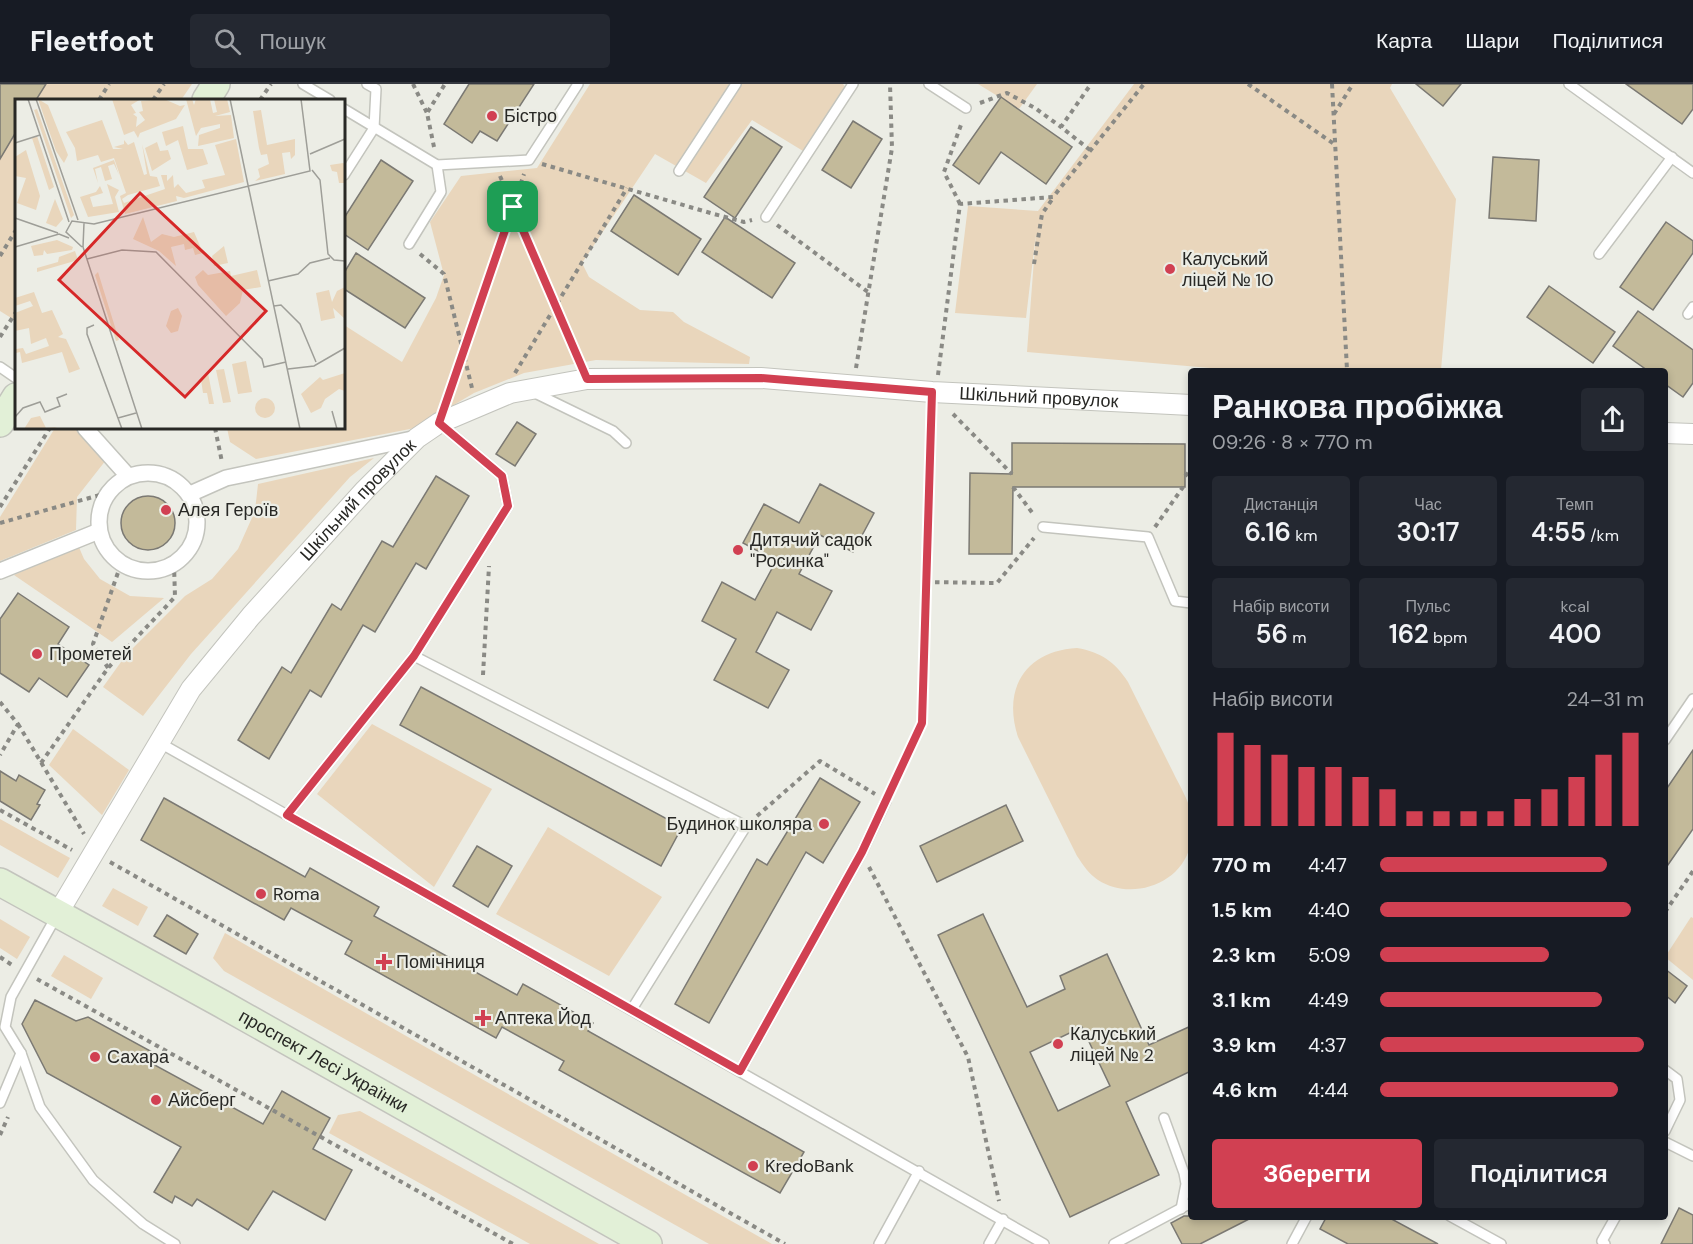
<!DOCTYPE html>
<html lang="uk">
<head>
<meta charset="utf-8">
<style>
  :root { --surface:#171b24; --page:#242831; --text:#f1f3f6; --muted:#9ea1a6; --line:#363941; --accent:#d14052 }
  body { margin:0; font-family:"DM Sans",sans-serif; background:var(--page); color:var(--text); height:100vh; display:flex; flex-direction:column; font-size:22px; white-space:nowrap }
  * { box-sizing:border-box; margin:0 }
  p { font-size:20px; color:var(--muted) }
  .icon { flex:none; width:33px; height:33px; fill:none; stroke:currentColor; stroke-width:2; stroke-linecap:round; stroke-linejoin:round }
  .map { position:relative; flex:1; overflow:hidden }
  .side { position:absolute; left:1188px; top:284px; width:480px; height:852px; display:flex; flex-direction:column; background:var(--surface); border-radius:6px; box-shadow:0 3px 9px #0003 }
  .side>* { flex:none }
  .pin { position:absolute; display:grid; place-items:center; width:51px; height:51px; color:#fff; margin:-26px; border-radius:12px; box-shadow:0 3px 9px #0006 }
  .round { display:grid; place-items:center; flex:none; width:63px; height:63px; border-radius:6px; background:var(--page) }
  .head { display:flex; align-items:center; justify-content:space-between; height:102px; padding:0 24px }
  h1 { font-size:33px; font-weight:600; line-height:45px }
  .stats { display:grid; grid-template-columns:repeat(3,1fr); gap:9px; height:102px; padding:6px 24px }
  .stats div { display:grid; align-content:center; border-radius:6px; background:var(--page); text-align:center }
  .stats b { font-size:26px; font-weight:600 }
  .stats small { font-size:16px; font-weight:400 }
  .stats p { font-size:16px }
  .chart { height:168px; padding:12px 24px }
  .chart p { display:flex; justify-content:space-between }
  .chart svg { width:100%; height:108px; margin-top:6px; stroke:var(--accent); stroke-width:6 }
  .cta { display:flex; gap:12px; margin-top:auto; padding:12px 24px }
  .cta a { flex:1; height:69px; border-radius:6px; background:var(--accent); color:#fff; font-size:24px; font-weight:600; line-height:69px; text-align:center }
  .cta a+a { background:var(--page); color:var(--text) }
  ul { padding:0 24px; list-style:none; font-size:20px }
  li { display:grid; grid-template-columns:96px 72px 1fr; align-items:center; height:45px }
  li i { height:15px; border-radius:8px; background:var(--accent) }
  header { display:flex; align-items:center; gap:36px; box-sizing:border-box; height:84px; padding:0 30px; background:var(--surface); border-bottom:2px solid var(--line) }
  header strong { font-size:28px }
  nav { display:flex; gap:33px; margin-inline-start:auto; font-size:21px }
  .search { width:420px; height:54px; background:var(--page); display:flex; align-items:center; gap:15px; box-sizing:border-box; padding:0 21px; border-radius:6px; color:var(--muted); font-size:22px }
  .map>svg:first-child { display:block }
</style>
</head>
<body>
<header>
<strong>Fleetfoot</strong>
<div class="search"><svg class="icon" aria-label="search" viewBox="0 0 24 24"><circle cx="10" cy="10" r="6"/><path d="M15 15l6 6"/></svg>Пошук</div>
<nav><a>Карта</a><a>Шари</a><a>Поділитися</a></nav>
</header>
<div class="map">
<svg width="1693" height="1160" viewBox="0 0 1693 1160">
  <rect width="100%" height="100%" fill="#ecede5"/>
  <g fill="#e9d6bc">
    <path d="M46,0H192L181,16H36Z"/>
    <path d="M590,0H843L848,7L808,70L752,36L706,99L655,70L582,179L589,193L640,226L673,228L684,238L750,273L749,280L596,276L524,289L474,309L415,344L256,375L230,358L227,344H344V241L402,278L436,214L444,191L430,138L461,92L537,84Z"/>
    <path d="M978,0H1037L1019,25Z"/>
    <path d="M1134,0H1392L1390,4L1456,115L1441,286H1233L1027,268L1036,149L1026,234L955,229L968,122L1038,127Z"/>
    <path d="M16,48V237L0,227V75Z"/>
    <path d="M55,344H75L106,376L77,413L76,446L0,477V433Z"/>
    <path d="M374,374L350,393L191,570L143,632L103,603L126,571L185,512L212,495L238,465L255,427L258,400Z"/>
    <path d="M78,461L84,475L100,495L130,512L164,514L112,558L14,491Z"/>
    <path d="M1077,564C1101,568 1115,578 1128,598C1143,628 1158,658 1173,688C1179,701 1189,716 1191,730C1192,739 1193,753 1190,762C1181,801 1130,817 1098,796C1089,790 1083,781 1077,772L1018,653C1002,604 1026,567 1077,564Z"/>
    <path d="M372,640L492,705L434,803L317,710Z"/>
    <path d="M73,645L129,686L102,731L49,681Z"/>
    <path d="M0,735L70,774L58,794L0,761Z"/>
    <path d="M548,743L662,813L609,892L496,830Z"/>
    <path d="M113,804L148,823L138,842L102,822Z"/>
    <path d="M1691,833L1693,834V896L1665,873Z"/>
    <path d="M0,835L30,853L17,875L0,864Z"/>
    <path d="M225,849L772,1160H709L224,887L213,874Z"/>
    <path d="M64,871L103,894L91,915L51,892Z"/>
    <path d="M360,1027L599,1160H530L329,1049L338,1031Z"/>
  </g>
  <g fill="#c3ba9a" stroke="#7b7973" stroke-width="1.5" fill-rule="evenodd">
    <path d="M0,0H46L36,16H16V48L0,75Z"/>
    <path d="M469,0H534L497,57L480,47L472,59L444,40Z"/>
    <path d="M1416,0H1461L1443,22Z"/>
    <path d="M1626,0H1693V25L1682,40Z"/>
    <path d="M1001,13L1072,63L1046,100L1001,68L979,100L953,81Z"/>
    <path d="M853,37L882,55L851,104L822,86Z"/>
    <path d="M751,43L782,63L735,134L704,113Z"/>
    <path d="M1493,73L1539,76L1536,137L1489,134Z"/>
    <path d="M381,76L413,97L368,166L344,150V134Z"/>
    <path d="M634,111L701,155L678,191L611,147Z"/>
    <path d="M725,133L795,179L772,214L702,168Z"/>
    <path d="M1666,138L1693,157V169L1653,226L1620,203Z"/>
    <path d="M356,169L425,214L405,244L344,205V189Z"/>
    <path d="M1549,202L1615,248L1593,279L1527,233Z"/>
    <path d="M1638,227L1693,266V299L1683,313L1665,300V286H1647L1613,262Z"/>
    <path d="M517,338L536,350L515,382L496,370Z"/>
    <path d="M1012,359L1185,360V403H1013L1012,470H969L970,389L1012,390Z"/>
    <path d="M436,392L469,412L426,485L416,479L375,548L363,541L321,613L310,606L269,675L238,656L282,583L291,589L332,520L341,526L382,457L393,463Z"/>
    <path d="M820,400L874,429L853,468L820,451L799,490L832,507L811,546L777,528L756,568L789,586L768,624L714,596L736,555L702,537L722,498L755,516L776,477L743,459L764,420L799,439Z"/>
    <circle cx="148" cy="439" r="27"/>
    <path d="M18,509L69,543L58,560L89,581L67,613L39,594L29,608L0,589V535Z"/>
    <path d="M421,603L682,743L661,782L400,641Z"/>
    <path d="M1693,666V745L1665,785V707Z"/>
    <path d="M0,687L16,697L19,691L45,706L37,720L40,721L31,736L0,717Z"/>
    <path d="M820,694L860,718L823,779L806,768L709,939L675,920L757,775L767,781Z"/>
    <path d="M164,714L305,793L310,784L379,823L374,832L517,911L523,900L593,939L588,947L804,1068L780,1109L559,986L564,977L502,943L496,954L345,870L352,857L291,824L284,836L141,756Z"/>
    <path d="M1006,721L1023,757L937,798L920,762Z"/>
    <path d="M477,762L512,782L488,823L453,802Z"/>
    <path d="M983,830L1027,923L1065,905L1060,892L1107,870L1149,961L1191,942V987L1126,1018L1159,1091L1070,1133L938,851ZM1082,943L1110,1002L1058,1027L1030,968Z"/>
    <path d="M167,831L198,850L186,870L154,852Z"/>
    <path d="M1665,885L1687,902L1675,919L1665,911Z"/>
    <path d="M35,916L76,937L88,933L154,969L149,978L263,1040L282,1007L330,1034L313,1065L352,1086L325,1136L273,1107L248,1146L197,1115L192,1122L175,1112L172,1119L154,1108L181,1063L47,989L22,940Z"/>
    <path d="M1679,1124L1693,1131V1160H1661Z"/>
    <path d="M1184,1132H1255L1200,1160H1182L1171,1139Z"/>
    <path d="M1327,1132H1386L1438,1160H1348L1320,1145Z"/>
  </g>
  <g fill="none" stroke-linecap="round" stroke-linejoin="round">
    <g stroke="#c3c4bd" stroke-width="12">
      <g id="service">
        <path d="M303,0L330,16"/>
        <path d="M929,0L966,24"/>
        <path d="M1569,0L1693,89"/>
        <path d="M344,25L437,81L529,76L578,0"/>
        <path d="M679,87L736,0"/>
        <path d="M344,91L374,44L376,5L367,0"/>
        <path d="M766,133L853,0"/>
        <path d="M409,160L441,108L437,81"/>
        <path d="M1599,170L1672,73"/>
        <path d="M1688,230L1693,223"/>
        <path d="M0,283L16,294"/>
        <path d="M533,308L613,347L626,359"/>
        <path d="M1043,443L1148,453L1175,517L1191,519"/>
        <path d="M414,572L746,742L632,925"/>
        <path d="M1665,656L1693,615"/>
        <path d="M160,659L1044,1160"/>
        <path d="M287,731L414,572L508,422L502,392L439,339"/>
        <path d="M57,831L11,913L5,943L21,969L40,1023L93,1096L143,1140L175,1160"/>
        <path d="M1665,986L1677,995L1680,1016L1665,1047"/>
        <path d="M740,987L862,768L886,717"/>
        <path d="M0,1019L21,969"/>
        <path d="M1164,1034L1184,1089L1186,1100L1181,1125"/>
        <path d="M1665,1058L1693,1072"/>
        <path d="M1450,1132L1501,1160"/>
        <path d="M879,1160L919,1087"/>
        <path d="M989,1160L1003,1135"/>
        <path d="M1114,1160L1191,1119"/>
        <path d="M1292,1160L1307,1132"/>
        <path d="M1605,1160L1602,1157L1616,1132"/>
      </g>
    </g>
    <g stroke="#c3c4bd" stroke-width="18">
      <g id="pedestrian">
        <path d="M85,344L128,392"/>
        <circle cx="148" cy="438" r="49"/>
        <path d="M190,410L226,394L417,354"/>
        <path d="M0,487L99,447"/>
      </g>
    </g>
    <g stroke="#c3c4bd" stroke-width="22">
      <g id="minor">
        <path d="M1665,349L1693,350"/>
        <path id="s1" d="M58,829L191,605L251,532L365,406L417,354L439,339L510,309L587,295L761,294L932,308L1191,321"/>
      </g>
    </g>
    <g stroke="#c3c4bd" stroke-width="30">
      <g id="secondary">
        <path d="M206,16L216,0"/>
        <path d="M0,339L16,313"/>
        <path id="s2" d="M0,798L222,920L648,1160"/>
      </g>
    </g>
    <g stroke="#8a8a85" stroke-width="4" stroke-dasharray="4.5 4.5" stroke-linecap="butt">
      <path d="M413,0L427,29"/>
      <path d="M1248,0L1334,60"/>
      <path d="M1332,0L1347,286"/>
      <path d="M99,16L109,0"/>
      <path d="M153,16L164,0"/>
      <path d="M260,16L271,0"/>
      <path d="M980,19L1007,9L1035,24L1061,43"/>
      <path d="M1334,30L1353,0"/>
      <path d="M434,63L427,29L445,0"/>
      <path d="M1090,66L1061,43L1091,0"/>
      <path d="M542,80L714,130L744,138L752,136"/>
      <path d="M500,92L578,276"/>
      <path d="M960,120L944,88L962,38"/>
      <path d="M777,141L868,208"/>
      <path d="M420,170L444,190L472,304"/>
      <path d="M0,172L16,146"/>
      <path d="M1034,180L1042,130L1053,114"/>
      <path d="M0,253L16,228"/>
      <path d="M856,284L892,64L890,0"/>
      <path d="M515,289L627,104"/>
      <path d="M938,291L960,120L1053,113L1144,0"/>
      <path d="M448,313L524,90"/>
      <path d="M953,330L1012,390"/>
      <path d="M215,344L222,378"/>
      <path d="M1185,392L1191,386"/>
      <path d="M1013,403L1034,431"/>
      <path d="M0,423L50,344"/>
      <path d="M0,439L107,409"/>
      <path d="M1155,443L1183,403"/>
      <path d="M926,498L997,499L1034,454"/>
      <path d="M108,584L93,560L121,480"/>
      <path d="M483,591L489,482"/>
      <path d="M0,618L18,640L0,671"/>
      <path d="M18,640L84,750"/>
      <path d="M41,679L108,584L175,513L174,480"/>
      <path d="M892,705L922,639L931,326"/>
      <path d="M0,726L72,766"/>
      <path d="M757,732L820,677L875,710"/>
      <path d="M110,778L785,1160"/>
      <path d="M869,783L968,973L999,1117"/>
      <path d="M1665,828L1693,787"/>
      <path d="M0,873L12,881"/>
      <path d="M37,895L513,1160"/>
      <path d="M0,1051L8,1033"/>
    </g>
    <use href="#service" stroke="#fff" stroke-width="9"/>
    <use href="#pedestrian" stroke="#fff" stroke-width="15"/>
    <use href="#minor" stroke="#fff" stroke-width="20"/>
    <use href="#secondary" stroke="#e2f0d7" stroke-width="27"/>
  </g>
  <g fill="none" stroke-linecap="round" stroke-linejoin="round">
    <g stroke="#fff" stroke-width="12">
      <path id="route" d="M513,123L587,295L761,294L932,308L922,639L862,768L740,987L287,731L414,572L508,422L502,392L439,339Z"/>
    </g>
    <use href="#route" stroke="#d14052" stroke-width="8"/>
  </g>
  <g fill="#d14052" stroke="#ecede5" stroke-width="2">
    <circle cx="492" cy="32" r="6"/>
    <circle cx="1170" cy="185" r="6"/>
    <circle cx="166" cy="426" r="6"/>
    <circle cx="738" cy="466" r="6"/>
    <circle cx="37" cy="570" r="6"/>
    <circle cx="824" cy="740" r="6"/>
    <circle cx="261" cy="810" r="6"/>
    <path d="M381 869h6v6h6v6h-6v6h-6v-6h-6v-6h6z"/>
    <path d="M480 925h6v6h6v6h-6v6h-6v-6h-6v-6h6z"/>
    <circle cx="1058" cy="960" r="6"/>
    <circle cx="95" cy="973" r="6"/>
    <circle cx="156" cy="1016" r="6"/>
    <circle cx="753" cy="1082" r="6"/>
  </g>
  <g text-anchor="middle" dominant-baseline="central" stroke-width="4.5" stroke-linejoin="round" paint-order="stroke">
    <g font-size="18" fill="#282825" stroke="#ecede5" text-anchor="start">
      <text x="504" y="32">Бістро</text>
      <text x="1182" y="175">Калуський<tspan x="1182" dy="21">ліцей № 10</tspan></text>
      <text x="178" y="426">Алея Героїв</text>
      <text x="750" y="456">Дитячий садок<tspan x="750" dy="21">"Росинка"</tspan></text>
      <text x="49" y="570">Прометей</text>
      <text x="812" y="740" text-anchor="end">Будинок школяра</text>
      <text x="273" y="810">Roma</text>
      <text x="396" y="878">Помічниця</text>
      <text x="495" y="934">Аптека Йод</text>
      <text x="1070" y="950">Калуський<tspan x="1070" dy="21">ліцей № 2</tspan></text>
      <text x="107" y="973">Сахара</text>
      <text x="168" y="1016">Айсберг</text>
      <text x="765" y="1082">KredoBank</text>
    </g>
    <g font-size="18" fill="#282825" stroke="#ecede5">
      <text stroke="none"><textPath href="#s1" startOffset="1233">Шкільний провулок</textPath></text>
      <text stroke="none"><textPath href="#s1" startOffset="513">Шкільний провулок</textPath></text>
      <text stroke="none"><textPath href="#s2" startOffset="370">проспект Лесі Українки</textPath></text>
    </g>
  </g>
  <g transform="translate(15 15)">
    <rect width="330" height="330" fill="#ecede5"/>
    <path d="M23,0L33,6L53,56L49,64L41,52ZM97,0H126L116,6L121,14L118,15L122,18L121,28L130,21L124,13L128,12L126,2L149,0L165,7L170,6L161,20L125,34L123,39L119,32L109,36ZM171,0H177L179,6L181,0H195L198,14L202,13L199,0H212L215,13L200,17L216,16L219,39L183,47L184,36L205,29V25L186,29L181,37ZM22,10L59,116L56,119L19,11ZM246,11L252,46L280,40V56L276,60L275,53L267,54L270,75L240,82L245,78L243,70L254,65L252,55L246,56L244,49L238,12ZM87,21L98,50H108L99,48L109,45V41L113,46L119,43L129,76L132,75L127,45L135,77L142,78L145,87L113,96L107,100L109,104L150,90L146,76H152V82L158,76L159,89L163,85L171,94L190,89L187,81L210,76L200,46L221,40L229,83L169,99L161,97L162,102L110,115L105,97L111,94L99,59L86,63L83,56L62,62L60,49L51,33ZM168,27L173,50H188L193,65L172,71L163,41L151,47L147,33ZM22,37L39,88L34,91L17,39ZM142,43L145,52L153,51L156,60L137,72L130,49ZM11,51L25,97L21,111L2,104L11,79L0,77V58ZM99,61L104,76L99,65L93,67L97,80L90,82L86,68L80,70L83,84L78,69ZM328,64L330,65V98V84H324L322,73L317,72L315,66ZM92,85L104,91L100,98L104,113L73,118L65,98L81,93L85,87L88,94L75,98L78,108L98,105ZM40,100L48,120L41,128L31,124ZM128,118L136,143L147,135L159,138L179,133L188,154L180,156L178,149L170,151L169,145L156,148L161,167L144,152L118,140ZM42,141L58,148L57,151L32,155L29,151L28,156L19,157L16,147ZM209,147L213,164L199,167L197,157ZM60,152L63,161L22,173V169L43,163L44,158ZM188,171L193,176L215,172L216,177L242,171L246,188L228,191L225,204L211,217L183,186L180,178ZM83,173L104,241L101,242L80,176ZM330,188V220L318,209L320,219L306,222L301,194L314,191L317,203L322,192ZM19,193L27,214L37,211L48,235L43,238L51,240L65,270L54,274L47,253L7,264L5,253L1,254V250L8,249L11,255L34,247L31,239L16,245L14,229L0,232V214L18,207L15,202L0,207V199ZM163,209L167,217L163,232L156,234L151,227L156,212ZM231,262L237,293L223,295L217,265ZM209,270L216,303L208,304L201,271ZM193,274L199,305H194L192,294H188L186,281ZM330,274V292L324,290L310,300L306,309L296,314L286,295L305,278L308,281ZM240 309a10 10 0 1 1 20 0a10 10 0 1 1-20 0ZM25,317L31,329L42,328L37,330H9L16,319Z" fill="#e9d6bc"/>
    <path fill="none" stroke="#9e9e98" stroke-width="1.5" d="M13,0L54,123M21,0L63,121M215,0L233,86M0,44L25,36M295,55L330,40M297,71L305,81L313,155L319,161L330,162M233,86L285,330M0,119L43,134M69,124L68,148L127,330M0,148L44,135L54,139M67,148L51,133L57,122L79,125L295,72L286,0M72,160L107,151L141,153L247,260L249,268L271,263M253,182L283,175L295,164L315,159M259,207L266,206L285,225L301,263M79,226L72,229V235L107,330M273,270L299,267L330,249M317,312L322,330M0,318L8,309L25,303L30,313L45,307L42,299L52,295M103,319L121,314"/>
    <path fill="#d62828" fill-opacity="0.15" stroke="#d62828" stroke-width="3" d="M125,94L251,212L170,298L44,181Z"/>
    <rect width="330" height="330" fill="none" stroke="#282825" stroke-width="3"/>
  </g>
</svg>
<div class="pin" style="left:513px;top:123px;background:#1e9e55"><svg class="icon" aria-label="arrive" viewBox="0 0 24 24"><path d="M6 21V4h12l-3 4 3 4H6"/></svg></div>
<section class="side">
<div class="head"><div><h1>Ранкова пробіжка</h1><p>09:26 · 8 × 770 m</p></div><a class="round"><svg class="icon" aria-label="share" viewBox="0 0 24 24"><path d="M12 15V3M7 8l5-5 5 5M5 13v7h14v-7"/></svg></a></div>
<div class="stats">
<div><p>Дистанція</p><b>6.16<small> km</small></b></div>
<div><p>Час</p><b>30:17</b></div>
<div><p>Темп</p><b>4:55<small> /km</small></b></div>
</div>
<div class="stats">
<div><p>Набір висоти</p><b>56<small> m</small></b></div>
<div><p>Пульс</p><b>162<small> bpm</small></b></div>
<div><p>kcal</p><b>400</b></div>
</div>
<div class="chart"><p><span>Набір висоти</span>24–31 m</p>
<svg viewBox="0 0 160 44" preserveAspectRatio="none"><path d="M5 44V6M15 44V11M25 44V15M35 44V20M45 44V20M55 44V24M65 44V29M75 44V38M85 44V38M95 44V38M105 44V38M115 44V33M125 44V29M135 44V24M145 44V15M155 44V6"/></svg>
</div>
<ul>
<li><b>770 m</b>4:47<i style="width:86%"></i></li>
<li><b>1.5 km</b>4:40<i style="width:95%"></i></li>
<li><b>2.3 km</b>5:09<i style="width:64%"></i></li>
<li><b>3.1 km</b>4:49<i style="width:84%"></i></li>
<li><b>3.9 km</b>4:37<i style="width:100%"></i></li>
<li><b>4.6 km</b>4:44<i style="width:90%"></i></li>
</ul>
<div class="cta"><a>Зберегти</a><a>Поділитися</a></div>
</section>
</div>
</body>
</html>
